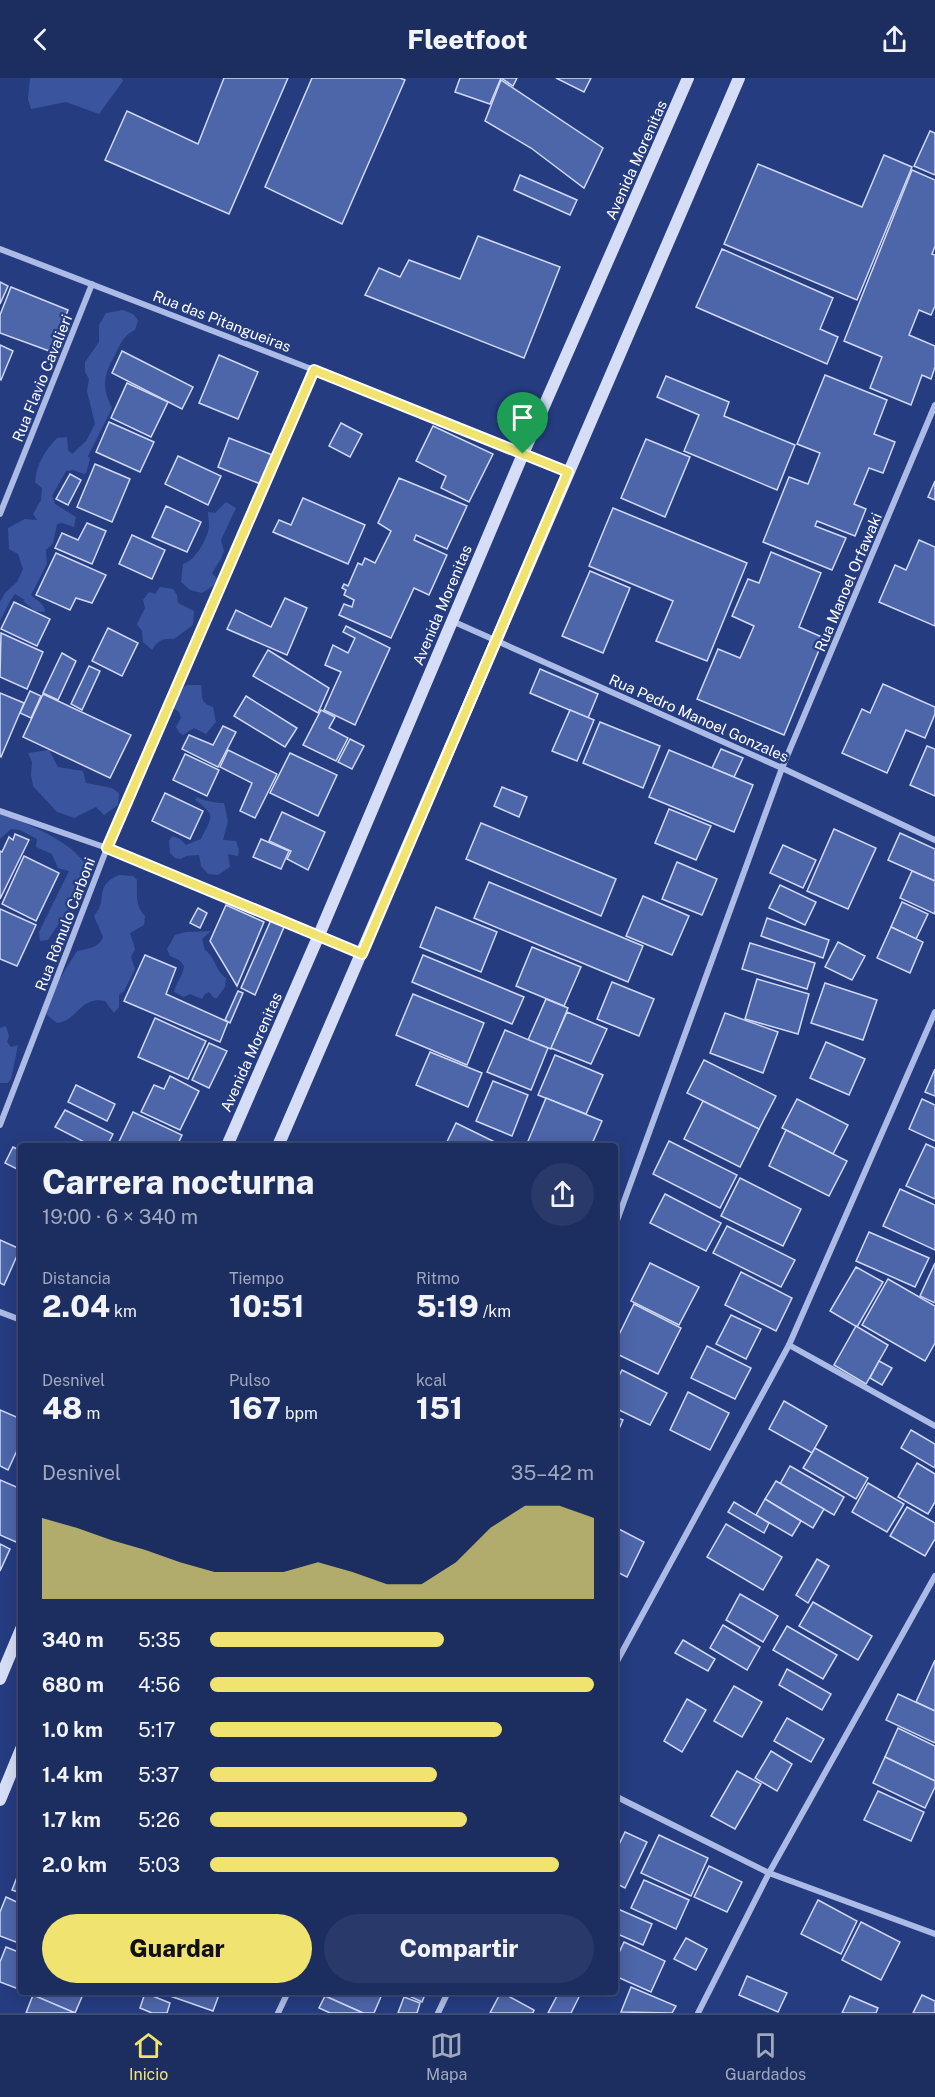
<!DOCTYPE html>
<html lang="es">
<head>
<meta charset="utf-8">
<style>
  :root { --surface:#1c2d60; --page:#293969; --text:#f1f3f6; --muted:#a0a8bd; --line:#3a4975; --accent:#f0e370 }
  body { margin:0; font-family:"Public Sans",sans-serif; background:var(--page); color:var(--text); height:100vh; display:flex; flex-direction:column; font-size:22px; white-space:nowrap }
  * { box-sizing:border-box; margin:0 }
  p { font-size:20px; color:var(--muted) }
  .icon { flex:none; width:33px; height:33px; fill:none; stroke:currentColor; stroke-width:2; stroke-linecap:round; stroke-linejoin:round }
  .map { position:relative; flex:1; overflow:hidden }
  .drawer { position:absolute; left:18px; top:1065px; width:600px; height:852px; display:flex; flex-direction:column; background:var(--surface); border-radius:6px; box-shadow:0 3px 15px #0003,0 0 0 2px var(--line) }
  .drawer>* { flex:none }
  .pin { position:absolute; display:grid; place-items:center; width:51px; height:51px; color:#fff; margin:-62px -26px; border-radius:50% 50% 50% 0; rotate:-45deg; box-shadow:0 0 6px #0007 }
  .pin .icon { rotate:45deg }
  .round { display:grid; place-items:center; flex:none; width:63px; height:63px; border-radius:32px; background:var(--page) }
  .summary { display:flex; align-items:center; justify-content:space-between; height:102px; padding:0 24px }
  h1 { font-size:33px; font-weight:800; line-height:45px }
  .figures { display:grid; grid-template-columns:repeat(3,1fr); gap:9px; height:102px; padding:6px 24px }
  .figures div { display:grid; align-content:center }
  .figures b { font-size:30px; font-weight:800 }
  .figures small { font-size:16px; font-weight:400 }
  .figures p { font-size:16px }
  .chart { height:168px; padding:12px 24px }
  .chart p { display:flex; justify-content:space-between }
  .chart svg { width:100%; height:108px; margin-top:6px; fill:var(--accent); opacity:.7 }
  .button { display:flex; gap:12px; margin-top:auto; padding:12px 24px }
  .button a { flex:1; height:69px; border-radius:36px; background:var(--accent); color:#111; font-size:24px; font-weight:800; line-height:69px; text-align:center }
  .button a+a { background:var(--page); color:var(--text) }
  ul { padding:0 24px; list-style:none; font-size:20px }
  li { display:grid; grid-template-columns:96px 72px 1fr; align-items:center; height:45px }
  li i { height:15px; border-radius:8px; background:var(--accent) }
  header { display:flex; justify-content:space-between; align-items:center; height:78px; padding:0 24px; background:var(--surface); font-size:27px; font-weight:800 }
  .menu { display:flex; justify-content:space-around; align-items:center; height:84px; border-top:2px solid var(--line); background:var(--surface); font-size:16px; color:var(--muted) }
  .menu a { display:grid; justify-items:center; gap:3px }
  .menu .current { color:var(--accent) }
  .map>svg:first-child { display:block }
</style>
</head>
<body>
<header><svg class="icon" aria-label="back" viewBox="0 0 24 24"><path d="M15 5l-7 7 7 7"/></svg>Fleetfoot<svg class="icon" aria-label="share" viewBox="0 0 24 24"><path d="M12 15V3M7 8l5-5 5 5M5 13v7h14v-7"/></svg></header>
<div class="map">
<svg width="935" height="1935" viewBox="0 0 935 1935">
  <rect width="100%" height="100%" fill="#253c80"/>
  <g fill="#3a549e">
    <path d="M30,0H122L123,3L99,36L66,24L31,31L28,21Z"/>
    <path d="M123,232L133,236L138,242L135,252C124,257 120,266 115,277C104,296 101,309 112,330L88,378L90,381L86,395L84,396L73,392L66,393L52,418L55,426L76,439L74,449L62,445L57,446L53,465L46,472L47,486L31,517L42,526L45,532L44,534L35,533L23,523L25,522L15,516L10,523L0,543V524L5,515L17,504L23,491L18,476L9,471L8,450L25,441L37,442L33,436L41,422L42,410L35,404C37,385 44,374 57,360L67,359L68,372L72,376L86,363L95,346L87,313L89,301L85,294V284L99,264V247L106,235Z"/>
    <path d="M226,424L236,430L221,462L224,473L221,481L212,495L218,502L213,508L202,515L190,512L181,504L183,486C194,483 204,466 208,454C210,448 208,440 208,434L215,435Z"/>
    <path d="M160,509L173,511L177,517L178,525L194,533L193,547L174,561C163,560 158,562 152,572L143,564L142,553L137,546L145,530L143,522L149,514L155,516Z"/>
    <path d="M187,607H201C203,620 199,624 213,629L216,644L206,656L194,650L183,657L179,654L176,649L181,640L179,634L172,629L176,614Z"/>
    <path d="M49,672L58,689L83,693L86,705L112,710L119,715L118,727L104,737L96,729L74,740L57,734L33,708L31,697L32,684L28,675Z"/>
    <path d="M197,719C204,723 217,725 224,725L228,743L223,762L236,763L239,772L238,778L228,776L230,789L218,797L208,796L201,788L199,777L186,778L181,781L175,780L170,775L169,763L172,758L180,761L186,767L201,761C212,738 217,738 195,722Z"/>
    <path d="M0,735C28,746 70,762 87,788L69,830L48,862L40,863L39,854L69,793L58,790L52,776L36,769L37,761L20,752L11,751L0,761Z"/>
    <path d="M119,797L133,798L137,802C137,816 135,828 145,838L144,847L130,855L135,871L131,879L135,891L124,913L119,917V929L114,935L105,923C80,918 79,942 57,945L46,936L59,902L77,873C87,871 99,870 103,859L94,838C109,821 93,808 119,797Z"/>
    <path d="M211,853L202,861L205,872C216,880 216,894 226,900L225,909L217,920H214L209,914L205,916L202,921L190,916L184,919L174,914C176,904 183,898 184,888L179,882L170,878L167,871L175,857L186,854Z"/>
    <path d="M6,948L9,958L7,964L11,969L18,967L11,1001L8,1005H0V950Z"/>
  </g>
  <g fill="#4d65a9" stroke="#cfd9f5" stroke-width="1.5">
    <path d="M224,0H288L229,136L105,82L127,33L198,66Z"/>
    <path d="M312,0H400L405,2L342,146L265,109Z"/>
    <path d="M460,0H517L513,8L501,0L490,26L455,14Z"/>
    <path d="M556,0H591L584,14Z"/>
    <path d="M501,2L603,70L584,110L531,70L485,43Z"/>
    <path d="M930,53L935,55V97L914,88Z"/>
    <path d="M884,77L912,89L857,222L724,166L758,86L862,129Z"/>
    <path d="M912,92L935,102V168L932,176L935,177V228L931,237L919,232L909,257L935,268V289L931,301L922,297L911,327L870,310L882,279L844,263Z"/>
    <path d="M520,97L577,122L570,137L514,112Z"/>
    <path d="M478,158L560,189L524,280L365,217L379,190L400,199L409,182L460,201Z"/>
    <path d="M722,171L833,220L820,251L838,259L827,286L696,229Z"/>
    <path d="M0,204L8,208L0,226Z"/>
    <path d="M11,209L68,232L52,274L0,255V237Z"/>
    <path d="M0,267L13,273L1,302L0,301Z"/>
    <path d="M122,273L193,309L182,331L112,295Z"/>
    <path d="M219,277L258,294L238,341L199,325Z"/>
    <path d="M825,297L887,322L874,356L895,364L883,395L869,390L854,426L866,431L855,458L817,443L815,448L846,460L832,492L763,464L789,399L808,406L820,375L797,366Z"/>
    <path d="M666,298L729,324L724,338L795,367L777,412L684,373L699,337L657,319Z"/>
    <path d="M127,305L168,324L151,359L111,340Z"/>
    <path d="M109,344L154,364L140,394L96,374Z"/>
    <path d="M341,345L362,356L350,379L329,368Z"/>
    <path d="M433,348L493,376L469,424L441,410L446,398L416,383Z"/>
    <path d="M229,360L275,378L263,407L218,389Z"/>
    <path d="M646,361L690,379L665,439L621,420Z"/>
    <path d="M178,378L221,398L208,427L165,406Z"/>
    <path d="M95,386L130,401L112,444L77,429Z"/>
    <path d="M70,396L81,402L68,427L56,421Z"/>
    <path d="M399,400L467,428L447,471L416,457L414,462L447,477L429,517L414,510L391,560L339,537L344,526L352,529L354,522L344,517L346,512L342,510L344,506L348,508L358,485L362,487L365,480L375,485L391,453L378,445Z"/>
    <path d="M935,403V422L928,419Z"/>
    <path d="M303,420L365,447L348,486L273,454L279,442L291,447Z"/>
    <path d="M166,428L201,444L187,474L152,459Z"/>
    <path d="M613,430L747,485L707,583L656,563L673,523L589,488Z"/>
    <path d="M87,445L106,453L92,486L55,470L62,455L78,462Z"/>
    <path d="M132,457L165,472L152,501L119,486Z"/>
    <path d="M919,462L935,469V548L879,524L895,487L906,492Z"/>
    <path d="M771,474L821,495L799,549L824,560L784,657L697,621L718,571L740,580L754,548L732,538L748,501L759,505Z"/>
    <path d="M56,475L106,497L92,525L76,520L70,532L36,517Z"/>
    <path d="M590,493L630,510L603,575L562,558Z"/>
    <path d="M285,520L307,530L287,577L227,551L236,532L271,549Z"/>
    <path d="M14,524L50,541L37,568L1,551Z"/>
    <path d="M346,548L390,570L355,647L324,632L341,594L325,587L333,567L348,575L355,560L343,554Z"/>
    <path d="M108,550L138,565L122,598L92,583Z"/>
    <path d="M1,555L43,574L27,611L0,599Z"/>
    <path d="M268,572L329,610L318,635L253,598Z"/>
    <path d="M62,575L76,583L58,622L43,615Z"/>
    <path d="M89,588L100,593L82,632L71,626Z"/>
    <path d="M540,591L598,616L588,640L530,615Z"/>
    <path d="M883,606L935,629V636L925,660L906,652L887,695L842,675L862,631L870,635Z"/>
    <path d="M30,613L41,618L31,640L20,635Z"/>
    <path d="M0,615L24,625L1,679L0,678Z"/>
    <path d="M43,616L131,657L110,700L23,659Z"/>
    <path d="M246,618L297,650L285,669L234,638Z"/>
    <path d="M321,632L335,639L329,650L348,660L336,683L303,667Z"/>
    <path d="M570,632L594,642L577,683L552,673Z"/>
    <path d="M600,644L660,668L643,710L583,685Z"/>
    <path d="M223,648L236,654L218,689L182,671L189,657L213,667Z"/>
    <path d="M350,661L364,668L352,691L338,684Z"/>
    <path d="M927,668L935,671V718L910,707Z"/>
    <path d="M721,671L743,680L734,699L712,690Z"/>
    <path d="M228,672L277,696L255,740L240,733L252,705L220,689Z"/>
    <path d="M669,672L753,707L734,754L649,719Z"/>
    <path d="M290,675L337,697L318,738L270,715Z"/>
    <path d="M185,676L219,692L207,718L173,702Z"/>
    <path d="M502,709L527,719L519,739L494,728Z"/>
    <path d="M165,715L203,733L190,761L152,743Z"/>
    <path d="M669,731L711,748L696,782L655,765Z"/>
    <path d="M282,734L325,754L308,792L287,781L291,773L269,763Z"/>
    <path d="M481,745L616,801L601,838L466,781Z"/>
    <path d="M834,751L876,770L848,831L807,813Z"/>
    <path d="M900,755L935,771V803L888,782Z"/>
    <path d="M15,756L29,762L0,821V773L2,774L9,759L13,762Z"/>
    <path d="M261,761L289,773L281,791L253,779Z"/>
    <path d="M783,767L816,782L803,810L770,795Z"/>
    <path d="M24,778L59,795L36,843L2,826Z"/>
    <path d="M677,784L717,801L702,837L662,821Z"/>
    <path d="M912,793L935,803V836L900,820Z"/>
    <path d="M489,804L643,868L628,904L474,840Z"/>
    <path d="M780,807L816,824L805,847L769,830Z"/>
    <path d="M643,818L689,838L672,877L626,858Z"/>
    <path d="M902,824L928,836L916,861L891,849Z"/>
    <path d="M226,827L264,844L237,908L210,863Z"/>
    <path d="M436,829L497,854L481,894L420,869Z"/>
    <path d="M198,830L207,835L200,850L190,845Z"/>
    <path d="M0,831L36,847L17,888L0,881Z"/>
    <path d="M767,840L829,862L823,880L761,858Z"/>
    <path d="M271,842L284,849L255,917L241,910Z"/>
    <path d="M891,849L923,864L910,895L877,880Z"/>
    <path d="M838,864L865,878L852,902L825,889Z"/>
    <path d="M750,865L815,885L807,911L742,891Z"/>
    <path d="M532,869L581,889L564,928L516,908Z"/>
    <path d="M145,877L176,890L166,916L228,944L220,964L124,923Z"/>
    <path d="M423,877L524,919L512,946L412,904Z"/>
    <path d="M757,901L809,916L798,956L745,941Z"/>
    <path d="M612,904L654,921L639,958L597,941Z"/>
    <path d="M825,905L877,922L863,962L811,945Z"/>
    <path d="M238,913L243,915L230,945L225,942Z"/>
    <path d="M413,916L484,945L467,987L396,957Z"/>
    <path d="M546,921L568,930L551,971L528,962Z"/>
    <path d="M567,934L607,951L591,986L551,970Z"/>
    <path d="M725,935L778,954L763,995L710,975Z"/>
    <path d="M155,940L206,963L188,1001L138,979Z"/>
    <path d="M505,952L548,970L531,1012L487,994Z"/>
    <path d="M826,964L865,981L849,1017L810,1000Z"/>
    <path d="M209,965L227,973L209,1010L192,1002Z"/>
    <path d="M430,974L482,995L468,1029L416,1007Z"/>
    <path d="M555,977L603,997L586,1036L538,1017Z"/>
    <path d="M704,982L776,1018L759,1051L687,1015Z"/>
    <path d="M935,991V1018L925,1014Z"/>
    <path d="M170,998L199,1013L180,1052L141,1034L154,1007L164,1011Z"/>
    <path d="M493,1003L528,1017L512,1058L476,1043Z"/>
    <path d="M76,1007L115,1026L107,1043L68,1024Z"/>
    <path d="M546,1020L602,1043L591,1068H526Z"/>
    <path d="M797,1021L848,1047L833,1076L782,1050Z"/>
    <path d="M922,1021L935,1027V1063L909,1051Z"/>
    <path d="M703,1023L759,1051L740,1089L684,1061Z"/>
    <path d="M65,1032L113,1056L107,1068H92L55,1049Z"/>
    <path d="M133,1034L182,1057L177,1068H117Z"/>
    <path d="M456,1045L503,1068H445Z"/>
    <path d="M786,1052L847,1083L829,1118L769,1088Z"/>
    <path d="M669,1063L737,1097L720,1130L653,1096Z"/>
    <path d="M926,1066L935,1070V1121L906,1108Z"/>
    <path d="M13,1069L21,1073V1093L5,1085Z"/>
    <path d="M740,1100L801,1131L783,1168L721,1138Z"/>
    <path d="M900,1111L935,1127V1172L883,1148Z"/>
    <path d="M665,1116L721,1145L706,1173L650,1145Z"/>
    <path d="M727,1148L795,1182L781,1209L713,1175Z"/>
    <path d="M869,1154L929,1180L915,1209L856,1183Z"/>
    <path d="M0,1162L20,1171L4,1207L0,1205Z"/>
    <path d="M650,1185L699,1209L679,1247L631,1223Z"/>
    <path d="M935,1185V1225L920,1218Z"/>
    <path d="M856,1189L883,1204L857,1249L830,1233Z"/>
    <path d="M741,1194L792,1220L776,1253L725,1227Z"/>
    <path d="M888,1201L935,1228V1265L925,1283L862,1247Z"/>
    <path d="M634,1226L681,1250L658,1296L615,1275V1265Z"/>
    <path d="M731,1237L761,1251L746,1281L716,1266Z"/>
    <path d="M856,1248L888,1267L866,1306L834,1287Z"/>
    <path d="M707,1268L751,1290L735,1321L691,1300Z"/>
    <path d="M879,1283L892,1290L882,1307L870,1300Z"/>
    <path d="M622,1292L667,1315L650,1347L615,1330V1306Z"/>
    <path d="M688,1314L729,1335L710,1372L670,1352Z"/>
    <path d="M784,1323L827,1348L812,1375L769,1351Z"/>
    <path d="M0,1332L21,1341V1366H20L8,1392L0,1388Z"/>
    <path d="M615,1339L623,1342L615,1360Z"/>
    <path d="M911,1352L935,1366V1390L901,1370Z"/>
    <path d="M815,1370L868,1400L856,1421L803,1390Z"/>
    <path d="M917,1385L935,1396V1424L928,1436L898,1419Z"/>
    <path d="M790,1388L844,1419L834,1437L780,1406Z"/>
    <path d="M0,1402L21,1411V1451L16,1464L0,1457Z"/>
    <path d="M776,1403L824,1431L813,1450L765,1421Z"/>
    <path d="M868,1405L904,1426L887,1454L852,1434Z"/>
    <path d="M765,1421L801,1443L792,1458L756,1437Z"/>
    <path d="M734,1424L769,1445L764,1455L728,1434Z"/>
    <path d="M907,1429L935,1445V1461L925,1478L890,1458Z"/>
    <path d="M726,1446L782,1479L763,1512L707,1479Z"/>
    <path d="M615,1449L644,1464L627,1499L615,1493Z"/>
    <path d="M0,1466L10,1471L0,1493Z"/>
    <path d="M817,1481L829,1488L808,1525L796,1517Z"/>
    <path d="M740,1516L778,1538L763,1564L726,1542Z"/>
    <path d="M813,1524L872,1558L858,1582L799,1548Z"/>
    <path d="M723,1547L760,1569L747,1592L710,1570Z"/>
    <path d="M787,1548L837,1577L823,1601L773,1572Z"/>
    <path d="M683,1562L715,1581L708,1593L675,1575Z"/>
    <path d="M935,1582V1633L916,1624Z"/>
    <path d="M787,1591L831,1616L822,1632L779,1607Z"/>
    <path d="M734,1608L762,1624L742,1659L714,1643Z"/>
    <path d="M898,1616L935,1633V1665L886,1642Z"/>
    <path d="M687,1621L706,1632L682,1674L664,1663Z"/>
    <path d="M787,1640L824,1661L811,1684L774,1663Z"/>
    <path d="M898,1650L935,1668V1703L885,1679Z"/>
    <path d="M771,1673L792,1686L777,1713L755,1700Z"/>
    <path d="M885,1679L935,1703V1709L925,1730L873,1705Z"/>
    <path d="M737,1693L761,1706L735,1751L711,1738Z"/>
    <path d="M878,1713L924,1734L911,1763L864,1742Z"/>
    <path d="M625,1754L647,1764L625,1810L615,1805V1775Z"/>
    <path d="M659,1757L708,1780L691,1818L641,1795Z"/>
    <path d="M709,1788L742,1804L727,1834L694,1819Z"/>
    <path d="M21,1789V1815L12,1812Z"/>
    <path d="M644,1802L689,1822L676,1851L631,1830Z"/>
    <path d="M6,1819L21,1826V1866L0,1858V1834Z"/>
    <path d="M818,1822L857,1843L841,1876L801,1856Z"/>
    <path d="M618,1831L652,1846L643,1867L615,1855V1838Z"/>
    <path d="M861,1844L900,1864L881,1902L842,1882Z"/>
    <path d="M686,1860L707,1871L696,1892L674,1881Z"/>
    <path d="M624,1864L665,1883L651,1914L615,1898V1883Z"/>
    <path d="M6,1869L21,1875V1912L0,1904V1884Z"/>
    <path d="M747,1898L787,1915L778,1934L739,1917Z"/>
    <path d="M631,1909L676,1928L672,1935L621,1934Z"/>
    <path d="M25,1914H84L75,1935Z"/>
    <path d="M171,1914H220L213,1933L170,1918Z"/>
    <path d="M327,1914H383L374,1935H363L325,1918Z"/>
    <path d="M411,1914H426L422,1924L409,1918Z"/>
    <path d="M501,1914L534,1932L533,1935H490Z"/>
    <path d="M559,1914H573L580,1917L571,1935H548Z"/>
    <path d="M145,1915L170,1925L167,1935H152L140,1930Z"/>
    <path d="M33,1917L75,1935H76H26Z"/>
    <path d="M922,1917L935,1923V1935H913Z"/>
    <path d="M325,1918L363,1935H330L319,1930Z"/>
    <path d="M850,1918L878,1930L876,1935H842Z"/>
    <path d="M404,1919L420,1925L417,1935H398Z"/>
  </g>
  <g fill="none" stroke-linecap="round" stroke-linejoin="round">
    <g stroke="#acbbe6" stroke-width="6">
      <path d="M0,171L314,292L568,394"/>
      <path d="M0,436L92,206"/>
      <path d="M452,543L782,690L935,762"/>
      <path d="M0,733L107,770L362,876"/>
      <path d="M0,1047L107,770L314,292"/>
      <path d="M615,1148L782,690L935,327"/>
      <path d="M0,1234L21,1242"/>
      <path d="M789,1267L935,1348"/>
      <path d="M615,1587L789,1267L935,934"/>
      <path d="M615,1718L769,1795L935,1856"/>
      <path d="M278,1935L288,1914"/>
      <path d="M438,1935L448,1914"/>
      <path d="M698,1935L769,1795L935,1498"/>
    </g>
    <g stroke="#d6ddf6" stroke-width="12">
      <path d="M227,1068L319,857L523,376L688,0"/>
      <path d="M278,1068L739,0"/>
      <path d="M0,1601L21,1551"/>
      <path d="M0,1722L21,1671"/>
    </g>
  </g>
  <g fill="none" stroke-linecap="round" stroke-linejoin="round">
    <g stroke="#fff" stroke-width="12">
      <path id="route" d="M314,292L568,394L362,876L107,770Z"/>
    </g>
    <use href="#route" stroke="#f0e370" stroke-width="8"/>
  </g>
  <g text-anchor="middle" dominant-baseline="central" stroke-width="4.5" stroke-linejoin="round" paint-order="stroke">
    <g font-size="15" fill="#fff" stroke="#253c80">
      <text transform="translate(636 82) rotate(-66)">Avenida Morenitas</text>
      <text transform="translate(222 243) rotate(21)">Rua das Pitangueiras</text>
      <text transform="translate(42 300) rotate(-68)">Rua Flavio Cavalieri</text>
      <text transform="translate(848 504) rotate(-67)">Rua Manoel Orfawaki</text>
      <text transform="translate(442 527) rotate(-67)">Avenida Morenitas</text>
      <text transform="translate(699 640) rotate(24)">Rua Pedro Manoel Gonzales</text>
      <text transform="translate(65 846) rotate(-69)">Rua Rômulo Carboni</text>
      <text transform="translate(251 974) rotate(-66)">Avenida Morenitas</text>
    </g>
  </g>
</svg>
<div class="pin" style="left:523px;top:376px;background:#1e9e55"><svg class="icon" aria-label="arrive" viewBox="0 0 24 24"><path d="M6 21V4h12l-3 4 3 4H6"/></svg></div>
<section class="drawer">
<div class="summary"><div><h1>Carrera nocturna</h1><p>19:00 · 6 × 340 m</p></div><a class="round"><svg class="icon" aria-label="share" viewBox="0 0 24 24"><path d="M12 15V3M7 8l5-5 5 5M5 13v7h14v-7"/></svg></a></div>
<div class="figures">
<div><p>Distancia</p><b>2.04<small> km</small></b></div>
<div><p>Tiempo</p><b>10:51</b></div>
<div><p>Ritmo</p><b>5:19<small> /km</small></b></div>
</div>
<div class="figures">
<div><p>Desnivel</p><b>48<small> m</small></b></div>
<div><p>Pulso</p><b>167<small> bpm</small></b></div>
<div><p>kcal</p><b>151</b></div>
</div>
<div class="chart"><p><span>Desnivel</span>35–42 m</p>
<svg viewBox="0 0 160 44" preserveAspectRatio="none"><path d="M0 44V11L10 15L20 20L30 24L40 29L50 33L60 33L70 33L80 29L90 33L100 38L110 38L120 29L130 15L140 6L150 6L160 11V44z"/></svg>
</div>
<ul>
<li><b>340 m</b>5:35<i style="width:61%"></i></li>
<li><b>680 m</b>4:56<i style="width:100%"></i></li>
<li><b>1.0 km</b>5:17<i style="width:76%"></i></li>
<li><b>1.4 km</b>5:37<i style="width:59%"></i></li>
<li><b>1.7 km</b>5:26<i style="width:67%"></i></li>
<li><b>2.0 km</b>5:03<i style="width:91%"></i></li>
</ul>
<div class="button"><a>Guardar</a><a>Compartir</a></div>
</section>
</div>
<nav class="menu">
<a class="current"><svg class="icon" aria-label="home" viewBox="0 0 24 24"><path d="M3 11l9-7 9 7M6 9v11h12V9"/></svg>Inicio</a>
<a><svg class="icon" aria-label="map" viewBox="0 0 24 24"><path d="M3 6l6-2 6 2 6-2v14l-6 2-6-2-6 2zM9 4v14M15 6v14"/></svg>Mapa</a>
<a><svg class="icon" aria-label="saved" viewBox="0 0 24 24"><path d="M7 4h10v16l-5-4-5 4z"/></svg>Guardados</a>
</nav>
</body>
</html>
